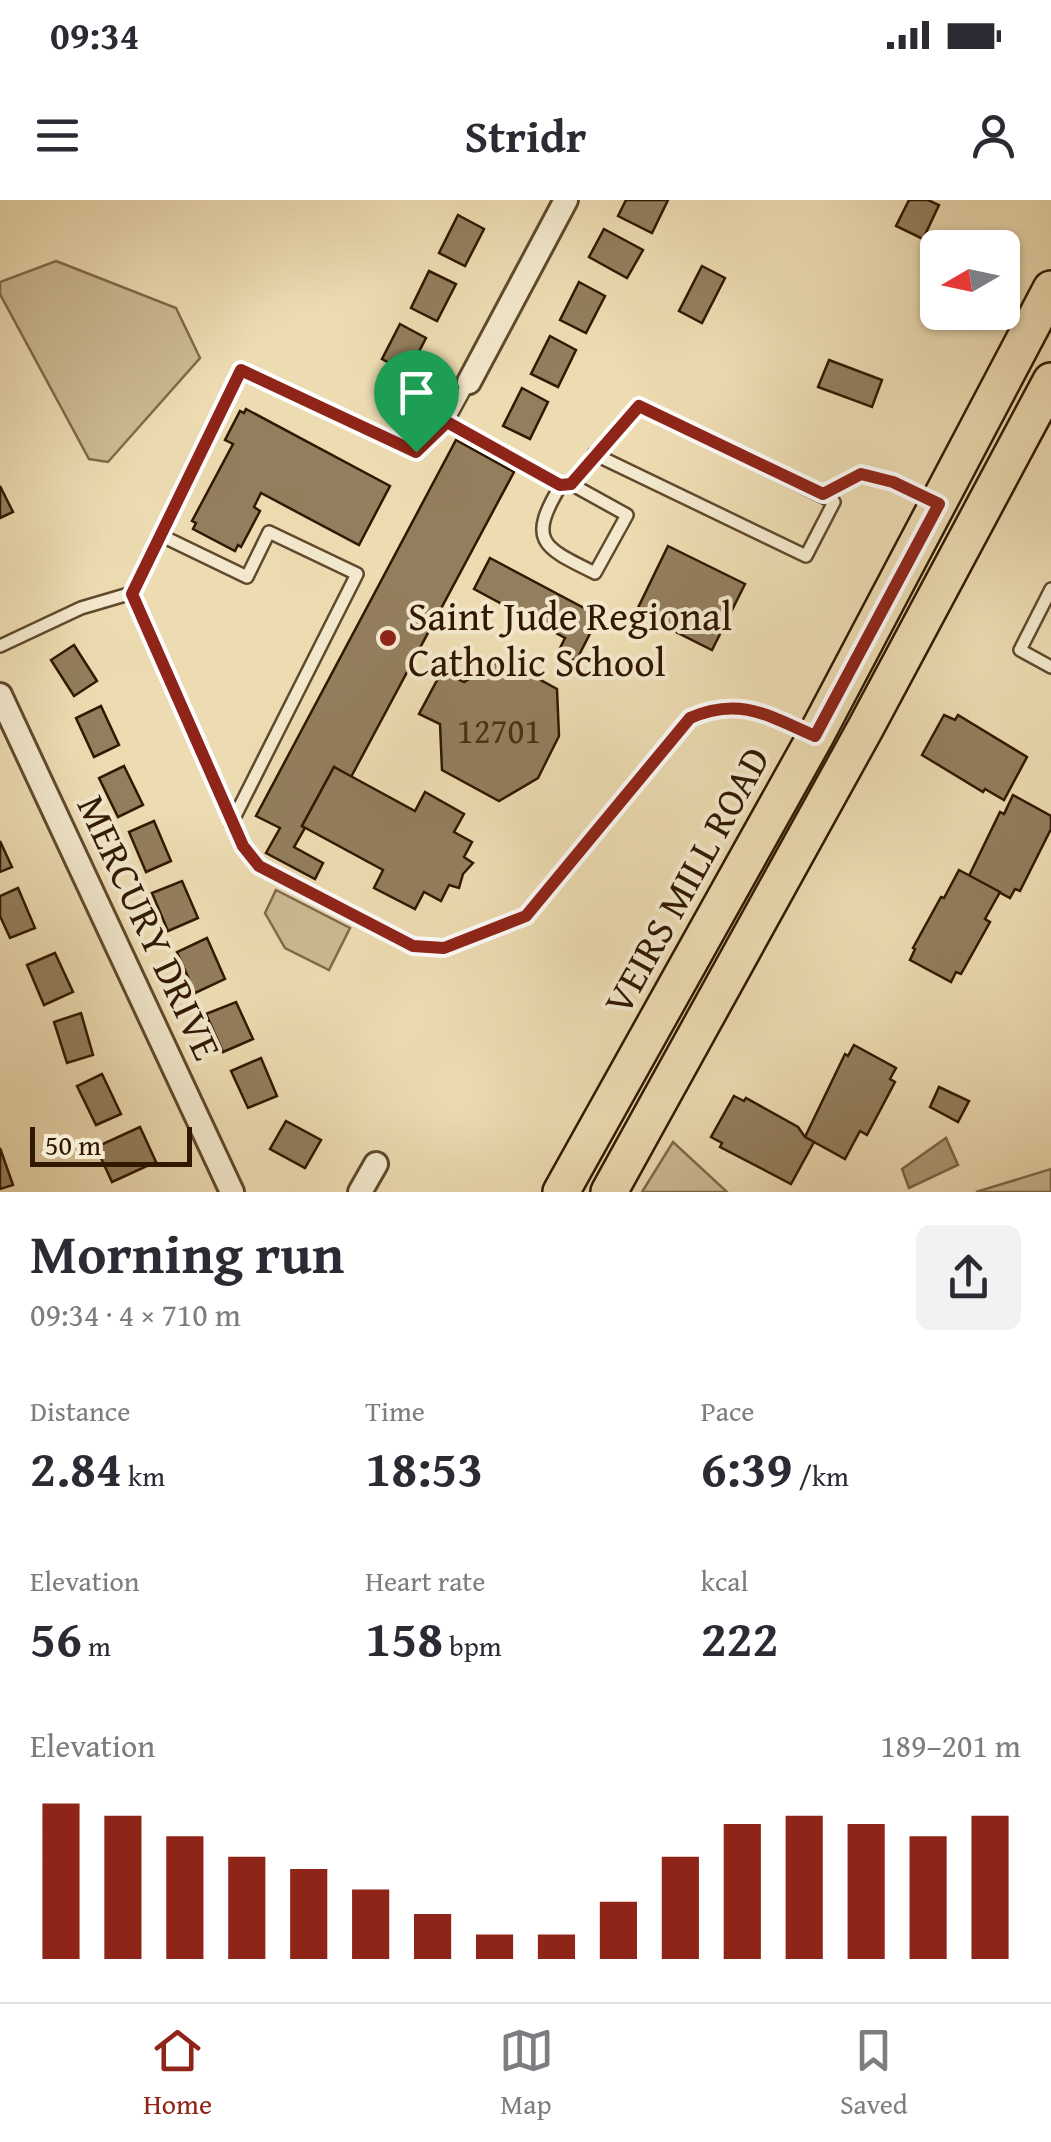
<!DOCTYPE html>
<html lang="en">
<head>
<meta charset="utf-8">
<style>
  :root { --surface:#fff; --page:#f2f2f3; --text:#2b2b33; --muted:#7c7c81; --line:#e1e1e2; --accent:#8f2418 }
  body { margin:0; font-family:"Gentium Book Plus",serif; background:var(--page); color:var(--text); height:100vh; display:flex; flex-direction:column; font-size:38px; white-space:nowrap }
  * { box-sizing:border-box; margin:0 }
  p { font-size:32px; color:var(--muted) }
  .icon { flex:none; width:55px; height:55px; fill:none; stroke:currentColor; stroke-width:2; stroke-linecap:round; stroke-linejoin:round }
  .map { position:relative; height:992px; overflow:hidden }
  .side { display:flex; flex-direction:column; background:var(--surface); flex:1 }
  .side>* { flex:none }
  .needle { width:65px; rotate:261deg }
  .fabs { position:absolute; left:920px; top:30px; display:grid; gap:20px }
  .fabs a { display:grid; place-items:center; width:100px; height:100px; border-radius:15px; background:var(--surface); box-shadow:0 2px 8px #0004; font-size:50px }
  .scale { position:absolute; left:30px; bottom:25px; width:162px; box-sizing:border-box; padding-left:10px; border:5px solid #311800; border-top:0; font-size:28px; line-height:35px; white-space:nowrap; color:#311800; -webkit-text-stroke:8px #f3e8cd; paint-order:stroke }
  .pin { position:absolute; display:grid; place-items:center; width:85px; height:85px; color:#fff; margin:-102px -42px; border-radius:50% 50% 50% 0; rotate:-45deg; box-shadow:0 0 10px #0007 }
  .pin .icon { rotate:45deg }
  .round { display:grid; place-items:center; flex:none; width:105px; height:105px; border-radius:15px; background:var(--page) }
  .summary { display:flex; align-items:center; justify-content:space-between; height:170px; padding:0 30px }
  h1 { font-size:55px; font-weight:700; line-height:75px }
  .stats { display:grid; grid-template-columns:repeat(3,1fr); gap:15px; height:170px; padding:10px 30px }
  .stats div { display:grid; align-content:center }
  .stats b { font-size:50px; font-weight:700 }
  .stats small { font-size:28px; font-weight:400 }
  .stats p { font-size:28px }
  .chart { height:280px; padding:20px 30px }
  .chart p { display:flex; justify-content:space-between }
  .chart svg { width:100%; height:180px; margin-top:10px; stroke:var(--accent); stroke-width:6 }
  .status { display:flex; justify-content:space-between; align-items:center; height:70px; padding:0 50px; background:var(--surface); direction:ltr }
  .status svg { height:28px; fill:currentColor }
  header { display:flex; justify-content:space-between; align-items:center; height:130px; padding:0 30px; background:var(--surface); font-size:45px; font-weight:700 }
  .tabs { display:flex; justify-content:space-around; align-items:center; height:140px; border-top:2px solid var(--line); background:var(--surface); font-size:28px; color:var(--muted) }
  .tabs a { display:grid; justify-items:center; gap:5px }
  .tabs .selected { color:var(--accent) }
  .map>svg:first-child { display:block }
</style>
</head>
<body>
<div class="status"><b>09:34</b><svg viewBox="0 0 49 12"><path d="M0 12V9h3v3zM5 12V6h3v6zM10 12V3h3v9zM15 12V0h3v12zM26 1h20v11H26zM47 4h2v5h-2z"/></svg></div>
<header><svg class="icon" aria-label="menu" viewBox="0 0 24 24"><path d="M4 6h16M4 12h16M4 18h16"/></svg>Stridr<svg class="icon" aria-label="person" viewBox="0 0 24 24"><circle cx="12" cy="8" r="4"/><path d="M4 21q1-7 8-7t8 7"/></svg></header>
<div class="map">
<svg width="1051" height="992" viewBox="0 0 1051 992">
  <rect width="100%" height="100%" fill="#eddcb2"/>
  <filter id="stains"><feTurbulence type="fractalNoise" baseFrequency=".002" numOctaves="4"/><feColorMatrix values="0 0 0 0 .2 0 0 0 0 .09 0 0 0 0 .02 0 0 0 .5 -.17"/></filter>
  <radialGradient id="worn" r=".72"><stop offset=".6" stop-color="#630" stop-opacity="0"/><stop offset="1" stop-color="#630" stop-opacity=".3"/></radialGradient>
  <g fill="#cdbb94" stroke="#7f6a4a" stroke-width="2.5">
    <path d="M56,61L176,108L200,158L108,262L89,259L0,94V82Z"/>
    <path d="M276,690L350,728L329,770L285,748L265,713Z"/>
    <path d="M673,942L727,992H642Z"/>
    <path d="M1051,969V992H976Z"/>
  </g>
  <path fill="#ad9975" stroke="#7b6546" stroke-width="2.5" d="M946,938L958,965L909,988L902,969Z"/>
  <g fill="#937e5d" stroke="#311800" stroke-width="2.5">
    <path d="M626,0H668L652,33L618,16Z"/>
    <path d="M909,0H928L939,5L923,39L896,26Z"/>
    <path d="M458,15L484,29L465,66L439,53Z"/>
    <path d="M604,29L643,50L627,78L589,57Z"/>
    <path d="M702,66L725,78L702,123L679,111Z"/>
    <path d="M429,71L456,84L437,121L411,108Z"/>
    <path d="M579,82L605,96L586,133L560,120Z"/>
    <path d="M400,124L426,138L408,173L382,159Z"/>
    <path d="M550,136L576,150L558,187L531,174Z"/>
    <path d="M829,160L882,180L872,207L818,187Z"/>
    <path d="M522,188L548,202L530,239L503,226Z"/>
    <path d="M246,209L390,286L359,345L261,293L254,307L260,311L241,347L238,345L235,351L193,329L196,323L192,321L233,244L225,240L240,211L244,213Z"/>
    <path d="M456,240L514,272L351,577L334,567L302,626L305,628L294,647L323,663L315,679L266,653L280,628L256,616Z"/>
    <path d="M0,286L13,312L0,318Z"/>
    <path d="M668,346L745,384L712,450L636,412Z"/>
    <path d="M490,358L599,416L577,459L569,461L561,457L559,450L565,438L474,389Z"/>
    <path d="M74,445L97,481L74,496L51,460Z"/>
    <path d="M502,459L557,489L559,536L538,578L499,601L442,570L440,524L419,514L442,471L464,482Z"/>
    <path d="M101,506L119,545L94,557L76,518Z"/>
    <path d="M944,515L955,520L958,515L1027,557L1004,600L985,589L983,592L922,555Z"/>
    <path d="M124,566L143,605L118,617L99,578Z"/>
    <path d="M334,567L415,611L425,592L464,614L454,632L472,642L464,657L473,663L463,674L459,688L449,685L441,701L424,692L415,709L374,688L383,670L302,626Z"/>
    <path d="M1013,595L1051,616V629L1020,691L1015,689L1010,698L969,676L1000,612L1004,614Z"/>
    <path d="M154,621L171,661L146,672L129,632Z"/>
    <path d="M0,641L12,667L0,672Z"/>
    <path d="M959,670L1000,692L985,719L990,722L961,774L956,772L951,782L910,760L915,749L913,748L941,697L944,698Z"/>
    <path d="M182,681L198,718L168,731L152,693Z"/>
    <path d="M18,688L35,728L10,738L0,716V696Z"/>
    <path d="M207,738L225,779L195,793L177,752Z"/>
    <path d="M55,753L73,792L44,805L27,765Z"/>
    <path d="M236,802L253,839L223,852L206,814Z"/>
    <path d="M81,813L93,855L67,863L54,822Z"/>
    <path d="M854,845L896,868L890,879L895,882L867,935L860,931L845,959L805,937L845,854L848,856Z"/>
    <path d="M261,858L277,896L248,908L231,871Z"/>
    <path d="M102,874L121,914L96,925L77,886Z"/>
    <path d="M939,887L969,901L958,922L930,907Z"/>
    <path d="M734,896L744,901L746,898L798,927L805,937L814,942L791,984L720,947L722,943L711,937Z"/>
    <path d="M286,921L321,940L305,968L270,949Z"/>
    <path d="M140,927L156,962L112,982L96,947Z"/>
    <path d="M0,948L13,985L0,989Z"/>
  </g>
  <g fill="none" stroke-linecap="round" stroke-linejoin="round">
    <g stroke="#60492c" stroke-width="16">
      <g id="service">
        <path d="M469,182L447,222L561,285L571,284L627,315L595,373C542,347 527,341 561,285"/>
        <path d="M447,222L416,252L241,170L132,393L243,646L259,666L413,746L445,748L525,716L690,518C739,496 767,515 813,535"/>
        <path d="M571,284L639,206L834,302L806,356L594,254"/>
        <path d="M823,294L861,274L893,282L933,301"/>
        <path d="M160,335L247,377L269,332L357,374L231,624"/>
        <path d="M1051,389L1020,450L1051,467"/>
        <path d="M0,446L81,408L132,393"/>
      </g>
    </g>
    <g stroke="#60492c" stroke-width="28">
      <g id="minor">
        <path d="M469,182L566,0"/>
        <path d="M0,495L232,992"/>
        <path d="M360,992L376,964"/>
      </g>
    </g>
    <g stroke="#311800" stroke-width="40">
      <g id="primary">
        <path d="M561,992L815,537L1051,89"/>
        <path d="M609,992L866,527L1051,181"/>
      </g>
    </g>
    <use href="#service" stroke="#f3e8cd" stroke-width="11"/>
    <use href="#minor" stroke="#f3e8cd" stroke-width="22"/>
    <use href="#primary" stroke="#eddcb2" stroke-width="35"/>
  </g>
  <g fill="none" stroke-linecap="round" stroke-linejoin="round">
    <g stroke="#fff" stroke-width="20">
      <path id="route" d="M241,170L416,252L447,222L560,285L571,284L639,206L823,294L861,274L893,282L939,304L815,536C769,516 740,496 690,518L526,716L444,748L413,746L259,666L243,646L132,394Z"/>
    </g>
    <use href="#route" stroke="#8f2418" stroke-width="12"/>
  </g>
  <circle fill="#8f2418" stroke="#f3e8cd" stroke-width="4" cx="388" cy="438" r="10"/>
  <g text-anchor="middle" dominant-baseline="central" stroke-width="8" stroke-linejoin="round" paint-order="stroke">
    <g font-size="35" fill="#4a3217">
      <text x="499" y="530">12701</text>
    </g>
    <g font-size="40" fill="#311800" stroke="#f3e8cd" text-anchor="start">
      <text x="408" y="415">Saint Jude Regional<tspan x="408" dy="46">Catholic School</tspan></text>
    </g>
    <g font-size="40" fill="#311800" stroke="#f3e8cd">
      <text transform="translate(686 680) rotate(-61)">VEIRS MILL ROAD</text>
      <text transform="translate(150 727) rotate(65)">MERCURY DRIVE</text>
    </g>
  </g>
  <rect width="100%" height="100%" filter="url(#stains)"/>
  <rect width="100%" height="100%" fill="url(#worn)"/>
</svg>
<div class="fabs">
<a><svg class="needle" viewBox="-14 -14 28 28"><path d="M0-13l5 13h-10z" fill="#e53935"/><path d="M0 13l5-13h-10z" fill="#7c7c81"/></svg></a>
</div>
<div class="scale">50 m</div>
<div class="pin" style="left:416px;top:252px;background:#1e9e55"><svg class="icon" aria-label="arrive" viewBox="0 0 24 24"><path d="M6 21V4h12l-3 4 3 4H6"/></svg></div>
</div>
<section class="side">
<div class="summary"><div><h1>Morning run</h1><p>09:34 · 4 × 710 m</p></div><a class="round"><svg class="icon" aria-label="share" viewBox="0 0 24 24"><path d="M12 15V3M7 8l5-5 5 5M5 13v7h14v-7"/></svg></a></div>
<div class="stats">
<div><p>Distance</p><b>2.84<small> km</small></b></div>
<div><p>Time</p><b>18:53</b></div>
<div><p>Pace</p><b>6:39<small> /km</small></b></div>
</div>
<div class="stats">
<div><p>Elevation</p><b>56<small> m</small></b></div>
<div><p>Heart rate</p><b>158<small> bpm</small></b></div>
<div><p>kcal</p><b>222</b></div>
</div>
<div class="chart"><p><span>Elevation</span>189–201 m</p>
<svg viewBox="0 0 160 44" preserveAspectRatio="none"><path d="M5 44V6M15 44V9M25 44V14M35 44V19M45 44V22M55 44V27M65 44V33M75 44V38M85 44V38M95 44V30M105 44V19M115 44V11M125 44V9M135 44V11M145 44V14M155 44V9"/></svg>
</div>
</section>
<nav class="tabs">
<a class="selected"><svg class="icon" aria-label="home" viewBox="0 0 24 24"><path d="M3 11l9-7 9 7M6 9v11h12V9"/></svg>Home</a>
<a><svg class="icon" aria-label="map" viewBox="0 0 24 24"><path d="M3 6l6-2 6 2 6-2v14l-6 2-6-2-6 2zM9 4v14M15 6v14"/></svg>Map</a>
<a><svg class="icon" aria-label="saved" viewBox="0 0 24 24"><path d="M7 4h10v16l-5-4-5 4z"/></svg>Saved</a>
</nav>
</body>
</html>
